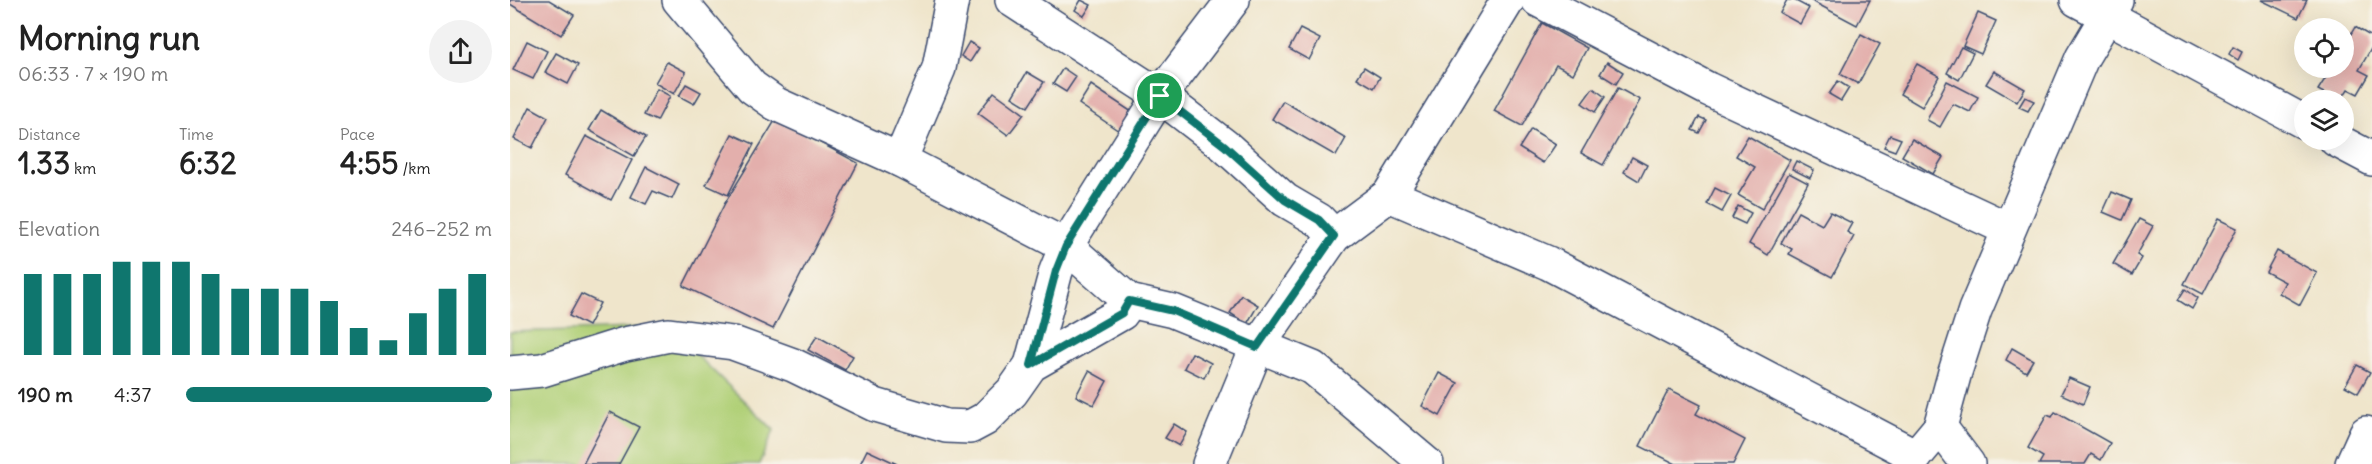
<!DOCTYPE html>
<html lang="en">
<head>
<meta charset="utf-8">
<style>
  :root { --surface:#fff; --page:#f2f2f2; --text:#222; --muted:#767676; --accent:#0f766e }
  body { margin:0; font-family:Delius,sans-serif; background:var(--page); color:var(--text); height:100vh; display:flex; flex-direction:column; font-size:22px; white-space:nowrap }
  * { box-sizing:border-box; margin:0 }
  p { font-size:20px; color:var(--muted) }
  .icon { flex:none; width:33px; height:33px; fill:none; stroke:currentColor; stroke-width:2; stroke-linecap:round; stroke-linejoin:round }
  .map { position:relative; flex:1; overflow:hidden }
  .drawer { display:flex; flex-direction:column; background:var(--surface); width:510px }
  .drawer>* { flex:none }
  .fabs { position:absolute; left:1784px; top:18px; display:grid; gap:12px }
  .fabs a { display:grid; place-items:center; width:60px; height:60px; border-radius:50%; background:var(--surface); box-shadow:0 6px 24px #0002; font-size:30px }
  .pin { position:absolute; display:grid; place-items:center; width:51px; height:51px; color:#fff; margin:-26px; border:3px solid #fff; border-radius:50%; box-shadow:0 2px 6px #0007 }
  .round { display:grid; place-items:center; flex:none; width:63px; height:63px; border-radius:32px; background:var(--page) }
  .overview { display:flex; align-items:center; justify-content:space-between; height:102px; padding:0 18px }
  h1 { font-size:33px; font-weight:700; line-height:45px }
  .metrics { display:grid; grid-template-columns:repeat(3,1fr); gap:9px; height:102px; padding:6px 18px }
  .metrics div { display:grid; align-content:center }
  .metrics b { font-size:30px; font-weight:700 }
  .metrics small { font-size:16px; font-weight:400 }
  .metrics p { font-size:16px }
  .chart { height:168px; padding:12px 18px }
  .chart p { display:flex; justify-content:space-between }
  .chart svg { width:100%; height:108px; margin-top:6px; stroke:var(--accent); stroke-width:6 }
  ul { padding:0 18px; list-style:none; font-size:20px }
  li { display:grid; grid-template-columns:96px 72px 1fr; align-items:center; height:45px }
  li i { height:15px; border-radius:8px; background:var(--accent) }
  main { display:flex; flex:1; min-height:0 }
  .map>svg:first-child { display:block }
</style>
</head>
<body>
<main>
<section class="drawer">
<div class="overview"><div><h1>Morning run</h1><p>06:33 · 7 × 190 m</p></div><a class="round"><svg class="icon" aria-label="share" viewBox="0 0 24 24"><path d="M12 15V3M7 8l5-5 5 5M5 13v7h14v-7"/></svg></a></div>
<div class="metrics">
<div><p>Distance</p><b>1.33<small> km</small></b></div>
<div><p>Time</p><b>6:32</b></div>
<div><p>Pace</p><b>4:55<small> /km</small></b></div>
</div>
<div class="chart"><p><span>Elevation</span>246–252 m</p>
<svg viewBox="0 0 160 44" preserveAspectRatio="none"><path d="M5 44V11M15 44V11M25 44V11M35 44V6M45 44V6M55 44V6M65 44V11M75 44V17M85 44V17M95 44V17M105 44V22M115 44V33M125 44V38M135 44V27M145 44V17M155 44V11"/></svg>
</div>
<ul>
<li><b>190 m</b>4:37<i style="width:100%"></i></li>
</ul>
</section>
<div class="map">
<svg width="1862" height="464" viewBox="0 0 1862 464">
  <rect width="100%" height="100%" fill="#f7f3e8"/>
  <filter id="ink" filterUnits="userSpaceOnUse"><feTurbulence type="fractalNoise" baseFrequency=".0167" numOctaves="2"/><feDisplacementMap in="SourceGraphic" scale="12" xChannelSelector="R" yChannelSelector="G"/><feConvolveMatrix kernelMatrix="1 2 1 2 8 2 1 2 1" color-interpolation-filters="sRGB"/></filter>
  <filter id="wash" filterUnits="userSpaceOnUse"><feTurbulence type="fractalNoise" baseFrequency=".008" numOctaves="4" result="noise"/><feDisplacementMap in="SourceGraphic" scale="24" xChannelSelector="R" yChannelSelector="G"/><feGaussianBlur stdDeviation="1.35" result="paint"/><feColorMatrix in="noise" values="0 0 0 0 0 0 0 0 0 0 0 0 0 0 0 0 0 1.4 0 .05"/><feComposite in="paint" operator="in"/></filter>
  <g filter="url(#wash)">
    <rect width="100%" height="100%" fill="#efe5cb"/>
    <path fill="#b0d077" stroke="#66806a" stroke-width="1.5" d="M158,327L264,430L249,464H0V332Z"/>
    <g id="blocks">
      <g fill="#e3afac">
        <path d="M0,0H39L64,15L51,35L0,4Z"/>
        <path d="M571,0L581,5L574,16L565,10Z"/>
        <path d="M1277,0H1284L1299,8L1290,24L1270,13Z"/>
        <path d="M1300,0H1360L1347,25Z"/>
        <path d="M1751,0H1797L1788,18Z"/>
        <path d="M1468,13L1486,21L1471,54L1453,46Z"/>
        <path d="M1032,23L1077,48L1063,74L1046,65L1012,126L984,111Z"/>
        <path d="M1845,27L1862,37V47L1849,70L1859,75L1848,94L1838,89L1831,100H1827L1808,90L1822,68H1833V48Z"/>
        <path d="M790,29L810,39L799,60L779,49Z"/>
        <path d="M1351,34L1370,44L1348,84L1330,74Z"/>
        <path d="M17,41L37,51L23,79L3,70Z"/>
        <path d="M459,42L469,48L460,62L451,56Z"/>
        <path d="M1451,47L1463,53L1449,80L1437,73Z"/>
        <path d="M1723,47L1732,52L1728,60L1719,54Z"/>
        <path d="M46,53L68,65L58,84L35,72Z"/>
        <path d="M157,62L176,72L164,94L145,83Z"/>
        <path d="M1097,62L1113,72L1106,84L1090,74Z"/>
        <path d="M1407,64L1429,76L1412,107L1390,94Z"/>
        <path d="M854,67L870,77L864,88L847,78Z"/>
        <path d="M553,68L566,77L556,92L543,84Z"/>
        <path d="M1484,71L1515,89L1507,102L1476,84Z"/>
        <path d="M517,72L534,82L518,107L502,97Z"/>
        <path d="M1328,81L1339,88L1331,101L1319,94Z"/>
        <path d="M1437,81L1468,97L1460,112L1443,104L1430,127L1417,120Z"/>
        <path d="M176,84L191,92L184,104L169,96Z"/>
        <path d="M581,85L628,116L615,135L569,104Z"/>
        <path d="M1083,88L1095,97L1085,112L1072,103Z"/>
        <path d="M1108,88L1130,100L1093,165L1071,153Z"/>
        <path d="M147,89L160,96L147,121L134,115Z"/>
        <path d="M484,92L514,114L498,135L468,113Z"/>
        <path d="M1515,97L1524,101L1518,111L1509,107Z"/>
        <path d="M773,101L836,138L826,156L762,119Z"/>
        <path d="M20,107L38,117L22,148L4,139Z"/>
        <path d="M91,110L136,137L124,156L79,130Z"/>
        <path d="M1189,117L1196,120L1189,133L1182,130Z"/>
        <path d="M266,119L348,163L263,329L173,286L215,203Z"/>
        <path d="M1021,129L1046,144L1033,163L1009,148Z"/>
        <path d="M222,134L244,144L218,195L196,185Z"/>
        <path d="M1380,135L1391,139L1385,151L1374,147Z"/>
        <path d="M76,136L122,160L101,200L55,175Z"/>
        <path d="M1238,136L1280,160L1252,209L1228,195L1245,167L1226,156Z"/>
        <path d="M1402,139L1433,157L1423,174L1392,156Z"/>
        <path d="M1122,157L1137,165L1129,181L1114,172Z"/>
        <path d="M1286,161L1304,170L1300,178L1282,169Z"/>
        <path d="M136,167L169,184L162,199L143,191L136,204L121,197Z"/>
        <path d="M1279,173L1298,183L1258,255L1239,244Z"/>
        <path d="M1205,188L1221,196L1212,212L1197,204Z"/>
        <path d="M1602,192L1621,200L1612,220L1593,212Z"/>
        <path d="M1228,206L1241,213L1235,224L1222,218Z"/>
        <path d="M1288,212L1312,225L1320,212L1342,223L1337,232L1344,236L1322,277L1279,254L1282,249L1271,243Z"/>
        <path d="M1629,219L1643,226L1627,255L1632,258L1622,275L1603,264Z"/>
        <path d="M1708,219L1727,228L1693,294L1674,284Z"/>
        <path d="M1767,251L1807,273L1790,305L1769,293L1775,282L1756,272Z"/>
        <path d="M1675,289L1688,298L1682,309L1668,300Z"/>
        <path d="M71,294L90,303L78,326L59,316Z"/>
        <path d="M731,295L748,305L737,324L720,313Z"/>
        <path d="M307,336L343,356L335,370L298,350Z"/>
        <path d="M1502,348L1523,360L1516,372L1496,360Z"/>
        <path d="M682,353L701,363L694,378L674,368Z"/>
        <path d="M1847,365L1860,372L1848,393L1835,386Z"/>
        <path d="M579,371L597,381L584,405L566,396Z"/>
        <path d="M929,373L948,383L930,416L912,406Z"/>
        <path d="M1559,378L1580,387L1573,404L1551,394Z"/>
        <path d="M1159,389L1191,405L1186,414L1235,440L1223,464H1166L1130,446Z"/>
        <path d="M100,412L129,427L109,464H73Z"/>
        <path d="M1545,412L1600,443L1591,460L1581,454L1575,464H1529L1533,457L1518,448L1537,415L1542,417Z"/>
        <path d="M664,424L677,432L669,446L655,438Z"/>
        <path d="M357,450L387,464H350Z"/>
      </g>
    </g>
  </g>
  <g filter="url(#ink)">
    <use href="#blocks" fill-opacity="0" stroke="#3b4a6e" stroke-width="1.5"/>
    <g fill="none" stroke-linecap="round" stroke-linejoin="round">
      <g stroke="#3b4a6e" stroke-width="36">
        <g id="minor">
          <path d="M169,0L242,87L266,104L390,160L429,68L442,0"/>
          <path d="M502,0L650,96L715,146L775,200L809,220L824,236"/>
          <path d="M723,0L650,96L556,246L619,301L663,311L803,368L917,464"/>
          <path d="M1028,0L1198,89L1498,229"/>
          <path d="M1567,0L1597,16L1606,0"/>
          <path d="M1826,140L1862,159"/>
          <path d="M390,160L556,246L546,271L521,365"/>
          <path d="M879,195L1038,263L1406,456"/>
          <path d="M0,373L32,370L115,344L159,335L223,343L283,365L365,405L436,426L460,427L475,419L502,392L521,365L612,313L619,301"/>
          <path d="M1430,427L1458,464"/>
          <path d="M699,464L747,347L824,236L879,195L998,0"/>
          <path d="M1399,464L1430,427L1445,372L1465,310L1572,58L1597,16L1794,122"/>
          <path d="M1842,464L1856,433L1862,436"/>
        </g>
      </g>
      <use href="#minor" stroke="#fff" stroke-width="33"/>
    </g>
  </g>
  <g fill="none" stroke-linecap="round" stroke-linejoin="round" filter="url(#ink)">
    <g stroke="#fff" stroke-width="12">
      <path id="route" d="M650,96L715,146L775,200L809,220L824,236L747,347L663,311L619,301L612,313L521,365L546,271L556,246Z"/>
    </g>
    <use href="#route" stroke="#0f766e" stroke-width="8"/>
  </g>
</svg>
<div class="fabs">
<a><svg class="icon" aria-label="locate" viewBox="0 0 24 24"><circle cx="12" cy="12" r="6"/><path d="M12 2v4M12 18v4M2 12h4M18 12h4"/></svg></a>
<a><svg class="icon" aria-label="layers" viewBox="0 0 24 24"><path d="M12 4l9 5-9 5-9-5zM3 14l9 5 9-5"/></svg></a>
</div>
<div class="pin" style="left:650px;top:96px;background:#1e9e55"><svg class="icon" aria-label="arrive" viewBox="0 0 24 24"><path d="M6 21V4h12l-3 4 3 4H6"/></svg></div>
</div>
</main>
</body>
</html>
